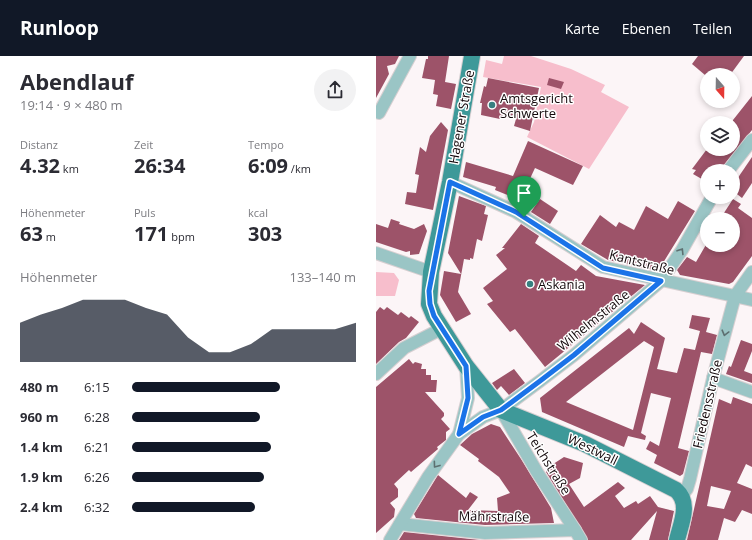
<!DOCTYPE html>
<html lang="de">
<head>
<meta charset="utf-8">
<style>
  :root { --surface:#fff; --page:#f2f2f3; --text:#2b2b33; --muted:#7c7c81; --accent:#111827 }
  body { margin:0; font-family:"Open Sans",sans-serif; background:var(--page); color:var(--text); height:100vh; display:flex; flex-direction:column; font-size:15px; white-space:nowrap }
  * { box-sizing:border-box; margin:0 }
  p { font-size:13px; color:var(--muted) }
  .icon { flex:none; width:22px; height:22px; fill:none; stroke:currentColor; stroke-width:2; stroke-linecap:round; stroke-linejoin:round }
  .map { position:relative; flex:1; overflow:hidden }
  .sheet { display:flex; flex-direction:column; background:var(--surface); width:376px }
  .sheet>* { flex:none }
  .needle { width:26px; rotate:160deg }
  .fabs { position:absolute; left:324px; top:12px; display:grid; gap:8px }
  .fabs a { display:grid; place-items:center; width:40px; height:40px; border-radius:50%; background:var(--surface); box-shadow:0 2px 6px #0003; font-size:20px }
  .pin { position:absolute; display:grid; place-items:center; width:34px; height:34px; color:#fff; margin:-41px -17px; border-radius:50% 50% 50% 0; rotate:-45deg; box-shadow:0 0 4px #0007 }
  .pin .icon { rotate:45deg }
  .round { display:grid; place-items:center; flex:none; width:42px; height:42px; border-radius:21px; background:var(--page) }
  .summary { display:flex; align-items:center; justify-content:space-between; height:68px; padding:0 20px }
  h1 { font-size:22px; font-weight:700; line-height:30px }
  .stats { display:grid; grid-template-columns:repeat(3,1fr); gap:6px; height:68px; padding:4px 20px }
  .stats div { display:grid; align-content:center }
  .stats b { font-size:20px; font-weight:700 }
  .stats small { font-size:11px; font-weight:400 }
  .stats p { font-size:11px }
  .chart { height:112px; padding:8px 20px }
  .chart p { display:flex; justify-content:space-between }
  .chart svg { width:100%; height:72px; margin-top:4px; fill:var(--accent); opacity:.7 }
  ul { padding:0 20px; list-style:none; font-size:13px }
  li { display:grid; grid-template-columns:64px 48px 1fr; align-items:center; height:30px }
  li i { height:10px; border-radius:5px; background:var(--accent) }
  header { display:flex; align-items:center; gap:24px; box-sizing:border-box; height:56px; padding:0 20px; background:var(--accent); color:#fff }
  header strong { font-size:19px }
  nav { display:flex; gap:22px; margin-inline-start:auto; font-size:14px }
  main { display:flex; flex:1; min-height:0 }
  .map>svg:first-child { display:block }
</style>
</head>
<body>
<header>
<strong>Runloop</strong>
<nav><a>Karte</a><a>Ebenen</a><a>Teilen</a></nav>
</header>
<main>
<section class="sheet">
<div class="summary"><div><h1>Abendlauf</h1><p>19:14 · 9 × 480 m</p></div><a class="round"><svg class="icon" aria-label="share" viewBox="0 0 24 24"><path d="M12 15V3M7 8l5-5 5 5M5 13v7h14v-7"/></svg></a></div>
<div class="stats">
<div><p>Distanz</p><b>4.32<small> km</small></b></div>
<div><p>Zeit</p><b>26:34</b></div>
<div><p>Tempo</p><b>6:09<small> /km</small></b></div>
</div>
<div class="stats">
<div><p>Höhenmeter</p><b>63<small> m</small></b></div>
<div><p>Puls</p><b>171<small> bpm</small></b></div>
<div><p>kcal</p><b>303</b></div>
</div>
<div class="chart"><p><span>Höhenmeter</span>133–140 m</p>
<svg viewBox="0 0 160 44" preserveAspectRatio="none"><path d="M0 44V20L10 15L20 11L30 6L40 6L50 6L60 11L70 15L80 29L90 38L100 38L110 33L120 24L130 24L140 24L150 24L160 20V44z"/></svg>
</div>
<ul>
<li><b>480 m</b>6:15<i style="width:66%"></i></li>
<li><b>960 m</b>6:28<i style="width:57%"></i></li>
<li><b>1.4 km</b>6:21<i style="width:62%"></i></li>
<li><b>1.9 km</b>6:26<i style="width:59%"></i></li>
<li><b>2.4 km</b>6:32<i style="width:55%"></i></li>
</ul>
</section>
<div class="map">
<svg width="376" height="484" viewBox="0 0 376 484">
  <rect width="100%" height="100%" fill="#fcf5f7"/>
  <g fill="#f7becc">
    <path d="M128,0H155L195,13L229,29L225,36L253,51L213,113L151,81L158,66L165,31L107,21L110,4L126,8Z"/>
    <path d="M0,216L18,217L23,224L19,240H0Z"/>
  </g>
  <g fill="#9d5369" fill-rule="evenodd">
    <path d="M0,0H23L19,8L11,10L13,18L0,42Z"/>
    <path d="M52,0H73L69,26L80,28L75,53L60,50L62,39L57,38L59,24L46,22L50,3H52Z"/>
    <path d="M322,0H368L354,19H329L316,8Z"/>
    <path d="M112,22L163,32L154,75L138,70L140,63L124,61V63L105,59L106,47H104L108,30L110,31Z"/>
    <path d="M173,22L188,26L185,33L171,29Z"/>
    <path d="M376,40V74L343,115H331V126L317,118L320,114L316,113L331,93H357V64Z"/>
    <path d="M65,66L72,74L57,154L29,148L31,136L40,137L43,119L39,118L44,91L50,96L54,80Z"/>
    <path d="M152,85L207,110L197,129L159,112L144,144L119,134L120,131L87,121L90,106L137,120Z"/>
    <path d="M376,101V127L366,142L357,135V129Z"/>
    <path d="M83,140L110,150L108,158L112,159L106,185L101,183L97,203L94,202V204L88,203L82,236L95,258L80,266L64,239L68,215L85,218L72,197Z"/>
    <path d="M164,143L182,155L174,168L155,156Z"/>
    <path d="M357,143L365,148L362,152L376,162V200L357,226L353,228L304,219L301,214L311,201L320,206L331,187V189H357V163H344Z"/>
    <path d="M302,145L319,155L282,215L232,204L205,188L224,159L240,171L243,166L258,174L270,150L292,163Z"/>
    <path d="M15,163L24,166L23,168L38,173L48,168L51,175L43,198L34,199V195L30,196L0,186V168L12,172Z"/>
    <path d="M145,168L163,180L159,187L200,215L205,209L220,220L269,229L169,311L139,273L134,276L111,248L117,245L107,232L131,213L120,199L129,192H126Z"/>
    <path d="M4,251L8,254L11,251L22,259L25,256L33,262L35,260L43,266L30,282L23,286L0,308V256Z"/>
    <path d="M316,259L334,262L330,276L341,279L336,298L325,296L302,392L313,395L307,418L304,420L278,407L281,399L270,393L274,385L283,390L295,342L275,337L265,377L270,380L269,384L252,380L248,391L166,356L164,342L253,272L258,278L265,266L289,282L281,313L301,317L308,292L319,294L324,275L313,272ZM268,285L278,291L257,374L190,346Z"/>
    <path d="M365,284L376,288V295L368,315L376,318V327L350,318L353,310L355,311Z"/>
    <path d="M33,303L37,308L39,306L46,308L45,313H50V319H55V324H61L60,336H49L68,357V360L65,363L74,373L70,376V384L61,391L62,393L35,416L33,414L18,428L22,433V441L14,447L19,453L18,461L0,477V331Z"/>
    <path d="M138,313L149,327L133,339L125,330L121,334L116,327Z"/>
    <path d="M357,341L376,348V411L370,408L361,427L376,433V458L366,454L359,466L348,462L342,484H311L343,343L355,348ZM335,430L355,435L348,453L331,450Z"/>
    <path d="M115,368L124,371L145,403L175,452L178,467L109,469L40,462L38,458L62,419L90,442L94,436L102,441L92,454L122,455L121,442L134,437L123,421L102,405L103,403L84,389L96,378Z"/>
    <path d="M188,401L207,407L204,422L193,428L208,451L242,426L249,432L239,440L248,452L260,445L262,448L274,440L282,451L298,455L292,484H273L281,455L255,484H212L170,416L171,412Z"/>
    <path d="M28,476L104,484H23Z"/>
  </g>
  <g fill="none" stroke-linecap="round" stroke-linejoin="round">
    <g stroke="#d7cfd1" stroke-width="14">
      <g id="minor">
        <path d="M3,57L34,0"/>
        <path d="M352,115L376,84"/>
        <path d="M74,126L140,156L227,211L376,244"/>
        <path d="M0,197L55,216"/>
        <path d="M0,318L28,292L65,273"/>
        <path d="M337,322L376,336"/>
        <path d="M125,354L161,416L199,474"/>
        <path d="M83,378L92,342L90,310"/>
        <path d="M306,439L311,433L314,423L337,322L359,240L376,216"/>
        <path d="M24,468L109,477L199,474L205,484"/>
        <path d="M14,484L52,421L83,378L107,361L125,354L164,325L198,299L285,225L306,194L336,141"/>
      </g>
    </g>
    <g stroke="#d7cfd1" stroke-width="18">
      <path id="major" d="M96,0L74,126L55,216L53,248L58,260L90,310L125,354L209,388L300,434C315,447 305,467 301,484"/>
    </g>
    <use href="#minor" stroke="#9ac5c5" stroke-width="12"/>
    <use href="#major" stroke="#3e9999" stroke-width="16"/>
  </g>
  <defs><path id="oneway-chevron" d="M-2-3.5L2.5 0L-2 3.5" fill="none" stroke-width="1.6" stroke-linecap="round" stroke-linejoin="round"/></defs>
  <g stroke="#5d7071">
    <use href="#oneway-chevron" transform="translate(305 195) rotate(-58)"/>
    <use href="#oneway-chevron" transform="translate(349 277) rotate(105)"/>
    <use href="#oneway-chevron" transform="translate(60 409) rotate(126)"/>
  </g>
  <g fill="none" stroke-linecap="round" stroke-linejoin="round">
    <g stroke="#fff" stroke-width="8">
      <path id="route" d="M74,126L140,156L227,212L285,225L198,299L164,325L125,354L107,361L83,378L92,342L90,310L58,260L54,248L53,235Z"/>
    </g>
    <use href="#route" stroke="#1a73e8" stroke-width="5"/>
  </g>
  <g fill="#378080" stroke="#fff" stroke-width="1.5">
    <circle cx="116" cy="49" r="4"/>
    <circle cx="154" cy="228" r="4"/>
  </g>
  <g text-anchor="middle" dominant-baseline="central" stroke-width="3" stroke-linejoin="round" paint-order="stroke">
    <g font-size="13" fill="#13080b" stroke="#fff" text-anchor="start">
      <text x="124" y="42">Amtsgericht<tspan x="124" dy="15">Schwerte</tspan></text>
      <text x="162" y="228">Askania</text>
    </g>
    <g font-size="13" fill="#13080b" stroke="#fff">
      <text transform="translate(85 61) rotate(-80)">Hagener Straße</text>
      <text transform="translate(266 206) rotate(14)">Kantstraße</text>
      <text transform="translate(217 264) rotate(-39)">Wilhelmstraße</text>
      <text transform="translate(331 348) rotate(-77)">Friedensstraße</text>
      <text transform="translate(217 393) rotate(26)">Westwall</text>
      <text transform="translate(173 407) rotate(58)">Teichstraße</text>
      <text transform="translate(118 460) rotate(1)">Mährstraße</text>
    </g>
  </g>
</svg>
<div class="fabs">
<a><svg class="needle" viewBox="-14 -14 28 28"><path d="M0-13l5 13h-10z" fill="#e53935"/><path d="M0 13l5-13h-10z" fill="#7c7c81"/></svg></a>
<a><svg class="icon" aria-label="layers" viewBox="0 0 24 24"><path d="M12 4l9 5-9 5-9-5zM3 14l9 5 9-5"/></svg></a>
<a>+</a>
<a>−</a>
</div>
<div class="pin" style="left:148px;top:161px;background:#1e9e55"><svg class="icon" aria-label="arrive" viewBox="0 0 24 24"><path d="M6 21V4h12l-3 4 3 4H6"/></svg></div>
</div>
</main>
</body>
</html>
